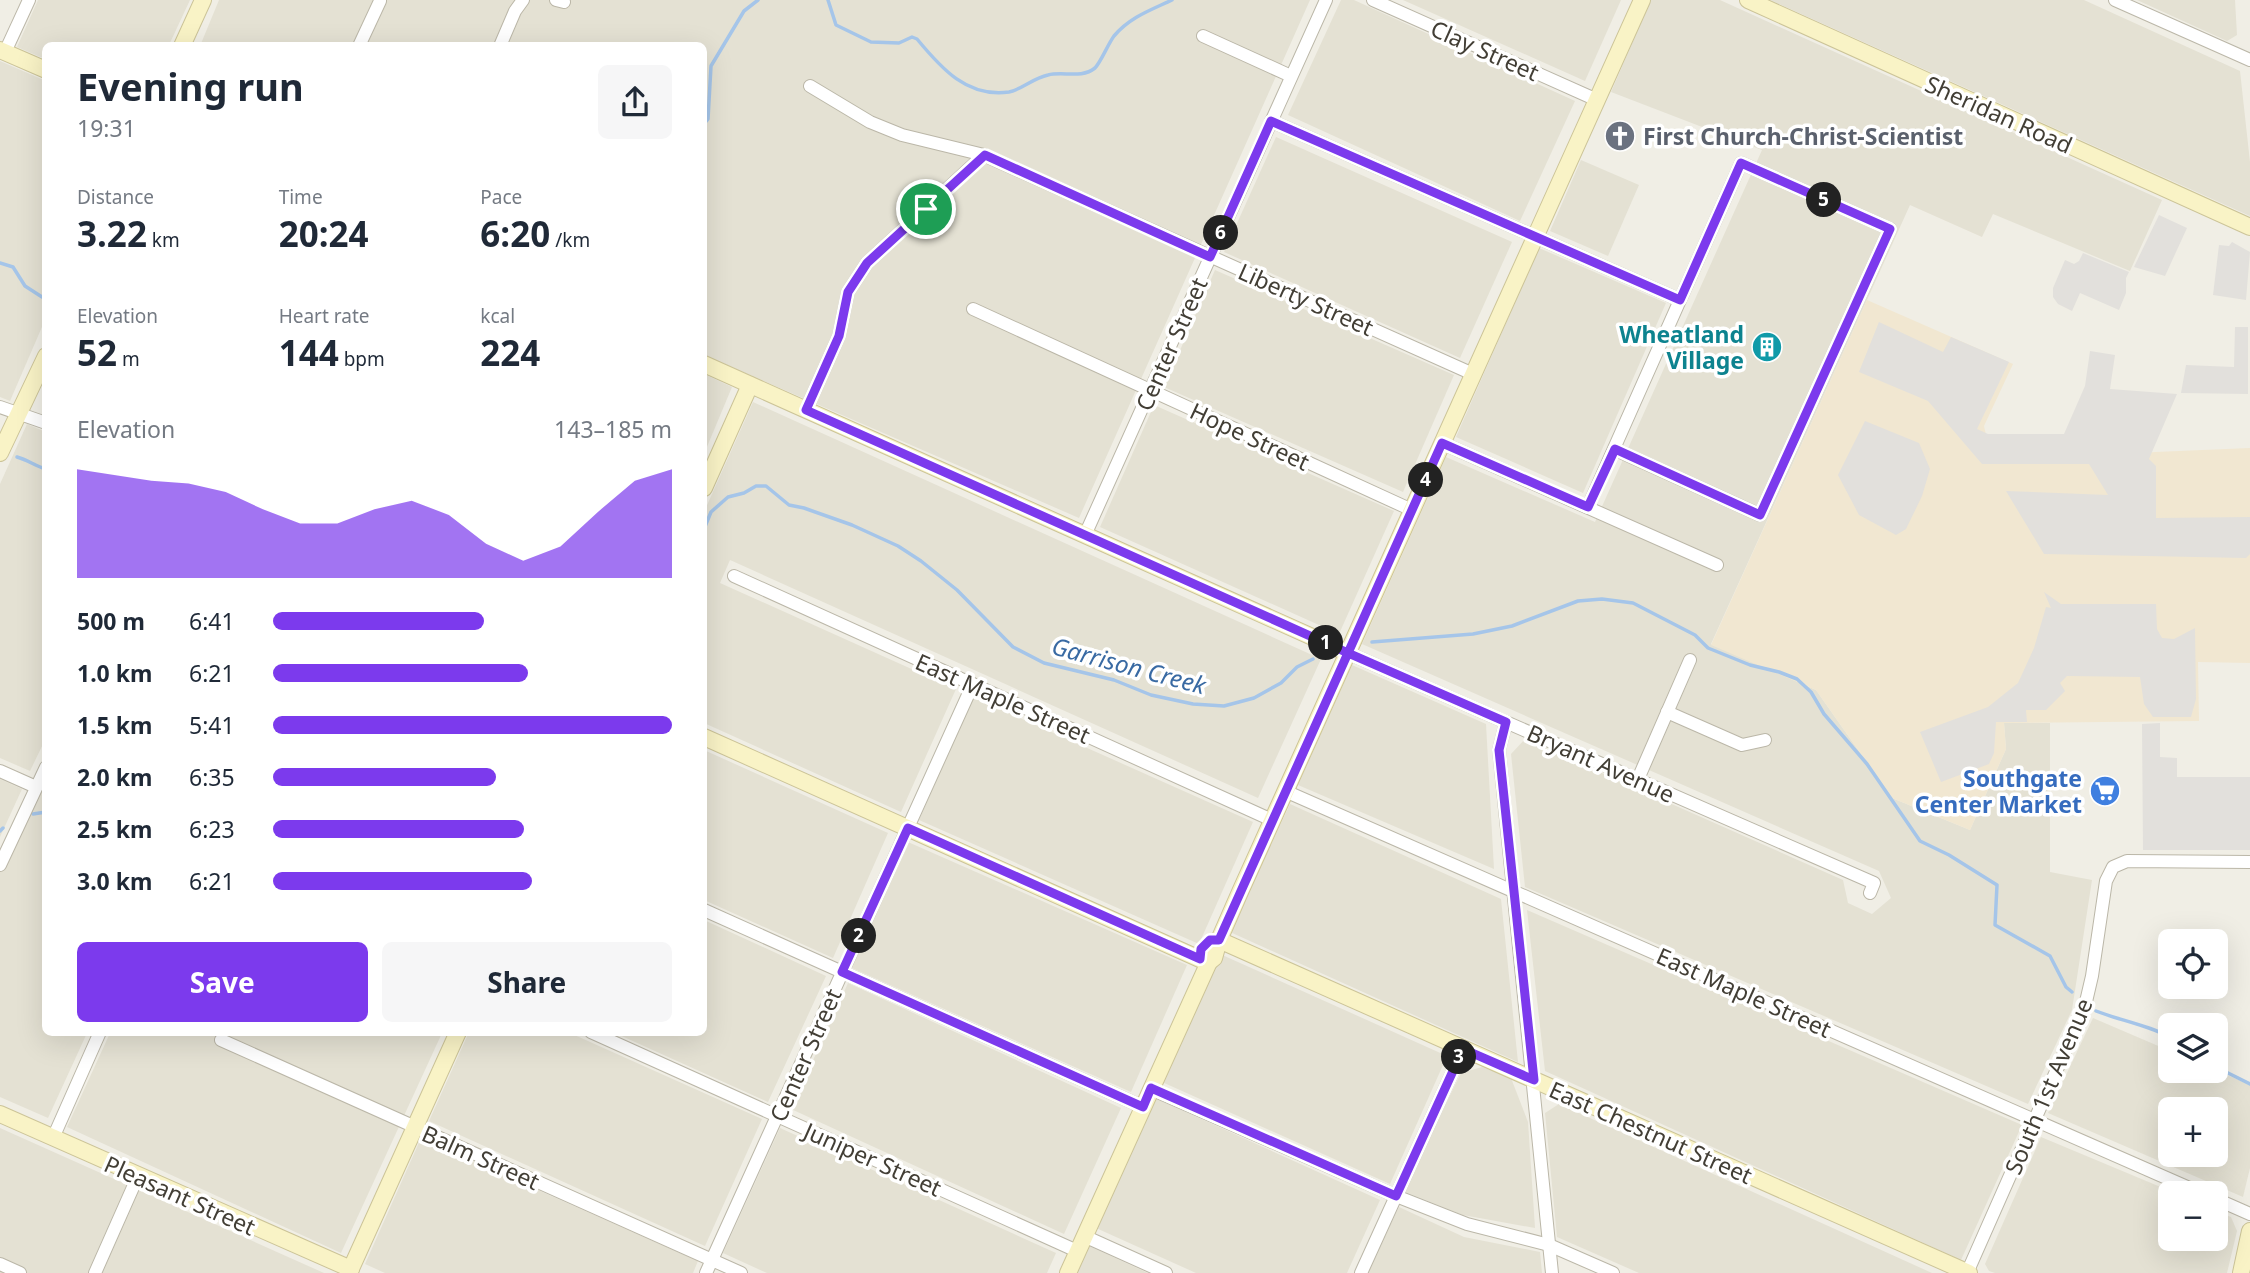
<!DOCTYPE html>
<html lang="en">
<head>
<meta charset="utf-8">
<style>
  :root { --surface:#fff; --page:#f6f6f7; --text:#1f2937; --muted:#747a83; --accent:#7c3aed }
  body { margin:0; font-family:"Noto Sans",sans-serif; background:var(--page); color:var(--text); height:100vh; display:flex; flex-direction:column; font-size:26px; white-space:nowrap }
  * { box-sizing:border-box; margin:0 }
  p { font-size:23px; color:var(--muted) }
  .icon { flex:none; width:38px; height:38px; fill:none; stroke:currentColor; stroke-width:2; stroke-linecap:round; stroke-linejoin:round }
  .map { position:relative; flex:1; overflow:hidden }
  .panel { position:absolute; left:42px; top:42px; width:665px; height:994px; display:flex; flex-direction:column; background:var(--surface); border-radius:10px; box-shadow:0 7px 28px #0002 }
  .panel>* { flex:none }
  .buttons { position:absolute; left:2158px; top:929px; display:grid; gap:14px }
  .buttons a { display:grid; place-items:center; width:70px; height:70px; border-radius:10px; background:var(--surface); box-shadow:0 7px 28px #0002; font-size:35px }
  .pin { position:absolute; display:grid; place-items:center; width:60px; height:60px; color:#fff; margin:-30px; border:4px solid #fff; border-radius:50%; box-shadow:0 2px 7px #0007 }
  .km { position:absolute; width:35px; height:35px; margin:-18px; border-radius:50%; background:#222; color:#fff; font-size:19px; line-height:35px; text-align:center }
  .round { display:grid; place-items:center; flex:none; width:74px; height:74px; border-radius:10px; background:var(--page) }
  .overview { display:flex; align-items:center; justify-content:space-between; height:119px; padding:0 35px }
  h1 { font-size:38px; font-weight:700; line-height:52px }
  .figures { display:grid; grid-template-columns:repeat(3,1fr); gap:10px; height:119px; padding:7px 35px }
  .figures div { display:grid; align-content:center }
  .figures b { font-size:35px; font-weight:700 }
  .figures small { font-size:19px; font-weight:400 }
  .figures p { font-size:19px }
  .chart { height:196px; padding:14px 35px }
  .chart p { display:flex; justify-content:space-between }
  .chart svg { width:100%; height:126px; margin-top:7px; fill:var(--accent); opacity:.7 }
  .primary-button { display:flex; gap:14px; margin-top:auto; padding:14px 35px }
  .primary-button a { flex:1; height:80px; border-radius:10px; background:var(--accent); color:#fff; font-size:28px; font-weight:700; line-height:80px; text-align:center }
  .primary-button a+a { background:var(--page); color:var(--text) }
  ul { padding:0 35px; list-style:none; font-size:23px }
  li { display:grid; grid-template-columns:112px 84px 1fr; align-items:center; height:52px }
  li i { height:18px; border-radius:9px; background:var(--accent) }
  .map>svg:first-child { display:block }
</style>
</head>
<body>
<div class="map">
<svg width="2250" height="1273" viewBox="0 0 2250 1273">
  <rect width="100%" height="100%" fill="#f0eee5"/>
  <g fill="#e4e1d3" fill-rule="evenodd">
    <path d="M38,0H190L169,45L46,46L45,59L17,47Z"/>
    <path d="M219,0H1310L1079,518L704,355V46H200Z"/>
    <path d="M1341,0H1354L1575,101L1520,221L1288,115Z"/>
    <path d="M1403,0H1621L1585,81Z"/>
    <path d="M1651,0H1720L2162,200L2130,271L1993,214L1982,237L1910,205L1711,644L1816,690L1892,798L1970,830L2006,749L2004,723H2050V872L2092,880L2072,1010L2028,1104L1525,887L1511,754L1525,739L1843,880L1848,903L1872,914L1891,898L1879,871L1362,644L1446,457L1595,522L1762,150L1611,92Z"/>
    <path d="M1770,0H2084L2240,71L2250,162V216Z"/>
    <path d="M2137,0H2235L2237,35L2227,41Z"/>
    <path d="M0,61L46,81L45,320L10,401L0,397Z"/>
    <path d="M1276,137L1512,242L1460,358L1224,252Z"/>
    <path d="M1581,160L1639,185L1608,256L1550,231Z"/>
    <path d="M1539,248L1666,303L1583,493L1456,437Z"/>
    <path d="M1215,270L1454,375L1403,492L1164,387Z"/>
    <path d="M704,374L732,387L704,454Z"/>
    <path d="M753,402L1321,659L1258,798L730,560L720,583L956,689L901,812L704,723V512Z"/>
    <path d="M1154,405L1394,511L1339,634L1100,527Z"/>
    <path d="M27,424L46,432V738L30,771L0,758V484Z"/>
    <path d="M1352,665L1486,724L1494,869L1298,785Z"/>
    <path d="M973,697L1253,822L1199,944L919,820Z"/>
    <path d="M704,750L888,833L833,958L704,900Z"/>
    <path d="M45,773L46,1032L87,1033L48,1118L0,1097V871Z"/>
    <path d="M0,779L22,789L0,837Z"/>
    <path d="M1290,804L1501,899L1518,1062L1230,932Z"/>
    <path d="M908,842L1187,965L1131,1092L852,968Z"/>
    <path d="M1527,910L2022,1125L1961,1260L1545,1071Z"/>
    <path d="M704,920L826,976L768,1102L615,1033L704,1032Z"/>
    <path d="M1220,954L1447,1056L1390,1184L1162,1082Z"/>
    <path d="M848,983L1121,1108L1064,1234L791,1109Z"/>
    <path d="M2093,1018L2170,1051V1071L2216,1070L2250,1085V1168L2243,1197L2048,1113ZM2170,1110H2216V1155H2170Z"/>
    <path d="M469,1032L570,1033L762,1119L705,1246L429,1121Z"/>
    <path d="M110,1033H442L341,1253L67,1127Z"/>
    <path d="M1482,1067L1511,1078L1528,1122L1535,1228L1463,1215L1403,1191L1461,1073Z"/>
    <path d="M1155,1098L1380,1200L1347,1273H1196L1096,1228Z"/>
    <path d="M1559,1104L1932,1273H1639L1557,1237L1545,1113Z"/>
    <path d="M0,1128L324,1273H0Z"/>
    <path d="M780,1128L1056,1253L1047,1273H767L723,1253Z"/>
    <path d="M2041,1137L2175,1193L2170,1194V1239H2216V1211L2231,1217L2237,1231L2227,1273H1995L1989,1271L1985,1264Z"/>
    <path d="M421,1138L698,1261L693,1273H385L365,1264Z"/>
    <path d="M1399,1207L1464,1237L1540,1252L1542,1273H1367Z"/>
    <path d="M1089,1246L1148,1273H1076Z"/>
  </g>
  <path fill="#f1e7d1" d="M1867,300L2013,364L1984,426L1991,457L2081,459L2155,452L2250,448V663L2198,662L2199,721L2004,723L2006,749L1970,830L1892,798L1816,690L1711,645Z"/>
  <g fill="#e2e0dc">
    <path d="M2159,215L2187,228L2165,276L2134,267Z"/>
    <path d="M2232,242L2250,252L2246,300L2213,295L2219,245L2229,246Z"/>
    <path d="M2083,253L2129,272L2126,278V293L2119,310L2080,293L2072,311L2058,304L2053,297V288L2065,260L2074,264L2079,261Z"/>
    <path d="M1879,322L1943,352L1951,337L2009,362L1977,429L1988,434H2064L2085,386L2090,351L2115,355L2110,389L2177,394L2149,459L2156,466V518L2250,517V554L2246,558L2044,554L2006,491L2108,495L2089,464H1982L1928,401L1859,372Z"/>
    <path d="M2235,327H2248V394L2181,393L2186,365L2234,367Z"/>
    <path d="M1865,421L1919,443L1930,469L1922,496L1906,529L1896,535L1859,515L1838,475Z"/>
    <path d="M2044,592L2061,604H2156L2157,629L2162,638L2174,639L2195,628L2196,699L2191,717H2153L2144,704L2140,677L2067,676L2060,683L2065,691L2046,710H2026L2027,722H1996L1994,753L1989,764L1941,782L1920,732L1988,707L2018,683L2034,648L2046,607L2051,608Z"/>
    <path d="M2160,723V757L2177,758V777H2250V850H2143L2142,724Z"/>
  </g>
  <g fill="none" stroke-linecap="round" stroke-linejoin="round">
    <g stroke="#a5c5e9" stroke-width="3.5">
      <path d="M828,0L836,25L871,42L899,43L912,37L917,39C941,68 967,98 1009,92C1021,90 1033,78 1048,75C1063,71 1081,79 1095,68C1101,62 1108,44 1114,36C1130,17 1151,10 1172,0"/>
      <path d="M704,124L708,119L711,66L744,11L758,0"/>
      <path d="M0,263L13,267L25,286L42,297L46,296"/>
      <path d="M17,457C28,460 35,466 46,469"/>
      <path d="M704,529L711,512L728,497L744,493L756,486H766L789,505L804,508L852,525L898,546L921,561L957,590L1013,647L1044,663L1114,680L1151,695L1193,704L1224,706L1254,698L1281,683L1297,667L1313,659"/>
      <path d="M1372,642L1473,634L1512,626L1578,601L1602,599L1633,603L1695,635L1708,648L1750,665L1779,672L1797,679L1811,692L1824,714L1867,764L1920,841L1949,855L1997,885L1995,925L2050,956L2066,987L2072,992"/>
      <path d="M33,814L46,812"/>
      <path d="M0,831L3,828"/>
      <path d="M2096,1011C2115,1019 2156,1027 2170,1038"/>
      <path d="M2216,1067L2250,1084"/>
    </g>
    <g stroke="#bbb7a8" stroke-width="14">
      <g id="street">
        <path d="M556,0L564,2"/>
        <path d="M1373,0L1597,100"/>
        <path d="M2115,0L2250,60"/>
        <path d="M1203,36L1291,76"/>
        <path d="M359,46L380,1"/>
        <path d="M500,46L515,11L523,0"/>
        <path d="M5,52L29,0"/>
        <path d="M810,86L870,122L902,135L984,155L1473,374"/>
        <path d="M1271,121L1680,300"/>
        <path d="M973,309L1412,510"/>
        <path d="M0,407L46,423"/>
        <path d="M806,410L839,336L848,292L867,263L984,155"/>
        <path d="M1442,443L1717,565"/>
        <path d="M1588,507L1741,163L1890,229L1760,515L1614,449"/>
        <path d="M1085,535L1326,0"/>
        <path d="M734,576L1272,820"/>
        <path d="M1348,653L1874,883L1870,893"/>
        <path d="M1667,712L1742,745L1765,740"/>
        <path d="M1506,722L1499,750L1552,1273"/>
        <path d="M0,771L36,787"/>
        <path d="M1638,779L1690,660"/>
        <path d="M1285,791L2203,1194"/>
        <path d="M0,865L46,767"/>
        <path d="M704,910L1143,1107"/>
        <path d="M591,1032L1077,1251"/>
        <path d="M221,1040L741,1273"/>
        <path d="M1151,1089L1396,1196L1467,1224L1549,1245L1613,1273"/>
        <path d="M53,1138L100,1032"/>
        <path d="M2216,1199L2250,1214"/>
        <path d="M1084,1236L1166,1273"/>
        <path d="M0,1264L20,1273"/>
        <path d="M95,1273L138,1176"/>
        <path d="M706,1273L973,684"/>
        <path d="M1361,1273L1463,1049"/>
        <path d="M1967,1273L2085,1006L2092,976L2106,881L2113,867L2127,861L2250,862"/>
      </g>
    </g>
    <g stroke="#ccc498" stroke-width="18">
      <g id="secondary">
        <path d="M1748,0L2250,227"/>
        <path d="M182,46L203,0"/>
        <path d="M0,50L46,70"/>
        <path d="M704,364L1348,653"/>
        <path d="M0,453L46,356"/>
        <path d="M704,488L750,385"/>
        <path d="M704,737L1202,960L1209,962L1214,958L1219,940L1240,892L1642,0"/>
        <path d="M1219,940L1969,1273"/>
        <path d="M0,1114L351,1269"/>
        <path d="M349,1273L458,1032"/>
        <path d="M1068,1273L1209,962"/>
        <path d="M2241,1273L2250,1231"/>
      </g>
    </g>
    <use href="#street" stroke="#fff" stroke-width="12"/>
    <use href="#secondary" stroke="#f9f3c6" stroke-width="16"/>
  </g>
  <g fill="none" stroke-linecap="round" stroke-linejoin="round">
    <g stroke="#fff" stroke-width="14">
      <path id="route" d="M926,209L867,263L848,292L839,336L806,410L1348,653L1219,940H1210L1201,949L1200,959L908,828L842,972L1143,1107L1151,1088L1396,1196L1463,1049L1534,1080L1499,750L1506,722L1348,653L1442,443L1588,507L1615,449L1760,515L1890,229L1741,163L1680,300L1271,121L1210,257L985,155L926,209"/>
    </g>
    <use href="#route" stroke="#7c3aed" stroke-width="9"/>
  </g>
  <defs>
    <g id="church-disc" transform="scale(1.575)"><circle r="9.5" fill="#6b7280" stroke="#fff"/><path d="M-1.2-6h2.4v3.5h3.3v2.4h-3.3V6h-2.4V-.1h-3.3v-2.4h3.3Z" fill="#fff"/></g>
    <g id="building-disc" transform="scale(1.575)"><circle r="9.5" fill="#0f9aa8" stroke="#fff"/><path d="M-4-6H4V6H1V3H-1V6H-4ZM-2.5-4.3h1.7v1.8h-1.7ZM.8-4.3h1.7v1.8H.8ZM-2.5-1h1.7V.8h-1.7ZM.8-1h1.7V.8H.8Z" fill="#fff"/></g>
    <g id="supermarket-disc" transform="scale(1.575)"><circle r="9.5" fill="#3f7fe0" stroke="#fff"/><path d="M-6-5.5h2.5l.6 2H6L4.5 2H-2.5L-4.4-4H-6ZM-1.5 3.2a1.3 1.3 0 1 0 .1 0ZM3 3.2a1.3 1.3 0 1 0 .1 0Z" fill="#fff"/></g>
  </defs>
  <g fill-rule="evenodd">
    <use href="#church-disc" x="1620" y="136"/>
    <use href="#building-disc" x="1767" y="347"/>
    <use href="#supermarket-disc" x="2105" y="791"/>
  </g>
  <g text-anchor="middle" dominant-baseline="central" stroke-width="7" stroke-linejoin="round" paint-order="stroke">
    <g font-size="23" fill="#423e35" stroke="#fff">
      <text transform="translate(1485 50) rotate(24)">Clay Street</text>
      <text transform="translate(1999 114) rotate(24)">Sheridan Road</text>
      <text transform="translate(1306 299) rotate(24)">Liberty Street</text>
      <text transform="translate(1171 344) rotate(-66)">Center Street</text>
      <text transform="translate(1250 436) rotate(25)">Hope Street</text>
      <text transform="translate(1003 698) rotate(24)">East Maple Street</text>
      <text transform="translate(1601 763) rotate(24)">Bryant Avenue</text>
      <text transform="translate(1744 992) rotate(24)">East Maple Street</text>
      <text transform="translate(805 1055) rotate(-66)">Center Street</text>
      <text transform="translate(2048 1086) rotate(-67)">South 1st Avenue</text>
      <text transform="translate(1651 1132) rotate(24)">East Chestnut Street</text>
      <text transform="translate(481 1157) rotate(24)">Balm Street</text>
      <text transform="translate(873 1159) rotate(24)">Juniper Street</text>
      <text transform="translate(180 1195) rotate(24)">Pleasant Street</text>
    </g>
    <g font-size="23" font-weight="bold" fill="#5b616d" stroke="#fff" text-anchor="start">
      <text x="1643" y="136">First Church-Christ-Scientist</text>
    </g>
    <g font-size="23" font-weight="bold" fill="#0d838f" stroke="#fff" text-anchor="end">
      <text x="1744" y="334">Wheatland<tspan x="1744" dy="26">Village</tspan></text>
    </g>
    <g font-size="23" font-weight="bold" fill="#366cbe" stroke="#fff" text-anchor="end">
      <text x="2082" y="778">Southgate<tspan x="2082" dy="26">Center Market</tspan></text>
    </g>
    <g font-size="24" font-style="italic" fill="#396aa3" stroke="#fff">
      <text transform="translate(1129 665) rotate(15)">Garrison Creek</text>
    </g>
  </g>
</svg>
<div class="buttons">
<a><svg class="icon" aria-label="locate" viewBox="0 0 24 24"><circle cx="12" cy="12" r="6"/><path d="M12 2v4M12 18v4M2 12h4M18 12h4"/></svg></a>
<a><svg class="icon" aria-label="layers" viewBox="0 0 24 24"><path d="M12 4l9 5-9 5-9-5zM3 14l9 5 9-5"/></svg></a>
<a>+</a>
<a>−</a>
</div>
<div class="pin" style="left:926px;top:209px;background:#1e9e55"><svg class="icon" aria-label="arrive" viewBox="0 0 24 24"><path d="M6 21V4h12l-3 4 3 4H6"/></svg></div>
<b class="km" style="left:1326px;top:643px">1</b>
<b class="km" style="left:859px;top:936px">2</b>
<b class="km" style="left:1459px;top:1057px">3</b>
<b class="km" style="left:1426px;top:480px">4</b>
<b class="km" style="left:1824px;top:200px">5</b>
<b class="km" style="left:1221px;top:233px">6</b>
<section class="panel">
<div class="overview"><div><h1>Evening run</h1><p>19:31</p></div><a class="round"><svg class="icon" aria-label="share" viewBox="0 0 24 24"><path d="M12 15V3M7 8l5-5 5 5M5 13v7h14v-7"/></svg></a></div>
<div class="figures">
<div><p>Distance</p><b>3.22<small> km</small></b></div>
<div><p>Time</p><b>20:24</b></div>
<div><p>Pace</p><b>6:20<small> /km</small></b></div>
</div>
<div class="figures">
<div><p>Elevation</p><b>52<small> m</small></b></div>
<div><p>Heart rate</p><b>144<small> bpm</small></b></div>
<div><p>kcal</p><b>224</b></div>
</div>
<div class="chart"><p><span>Elevation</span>143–185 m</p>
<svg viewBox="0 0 160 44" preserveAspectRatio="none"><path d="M0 44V6L10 8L20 10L30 11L40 14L50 20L60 25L70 25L80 20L90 17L100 22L110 32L120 38L130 33L140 21L150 10L160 6V44z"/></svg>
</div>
<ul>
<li><b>500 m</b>6:41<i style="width:53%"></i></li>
<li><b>1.0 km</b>6:21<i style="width:64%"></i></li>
<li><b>1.5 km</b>5:41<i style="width:100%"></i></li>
<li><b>2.0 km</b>6:35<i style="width:56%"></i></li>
<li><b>2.5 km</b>6:23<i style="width:63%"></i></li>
<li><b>3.0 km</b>6:21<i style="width:65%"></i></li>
</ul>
<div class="primary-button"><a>Save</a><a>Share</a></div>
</section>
</div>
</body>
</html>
